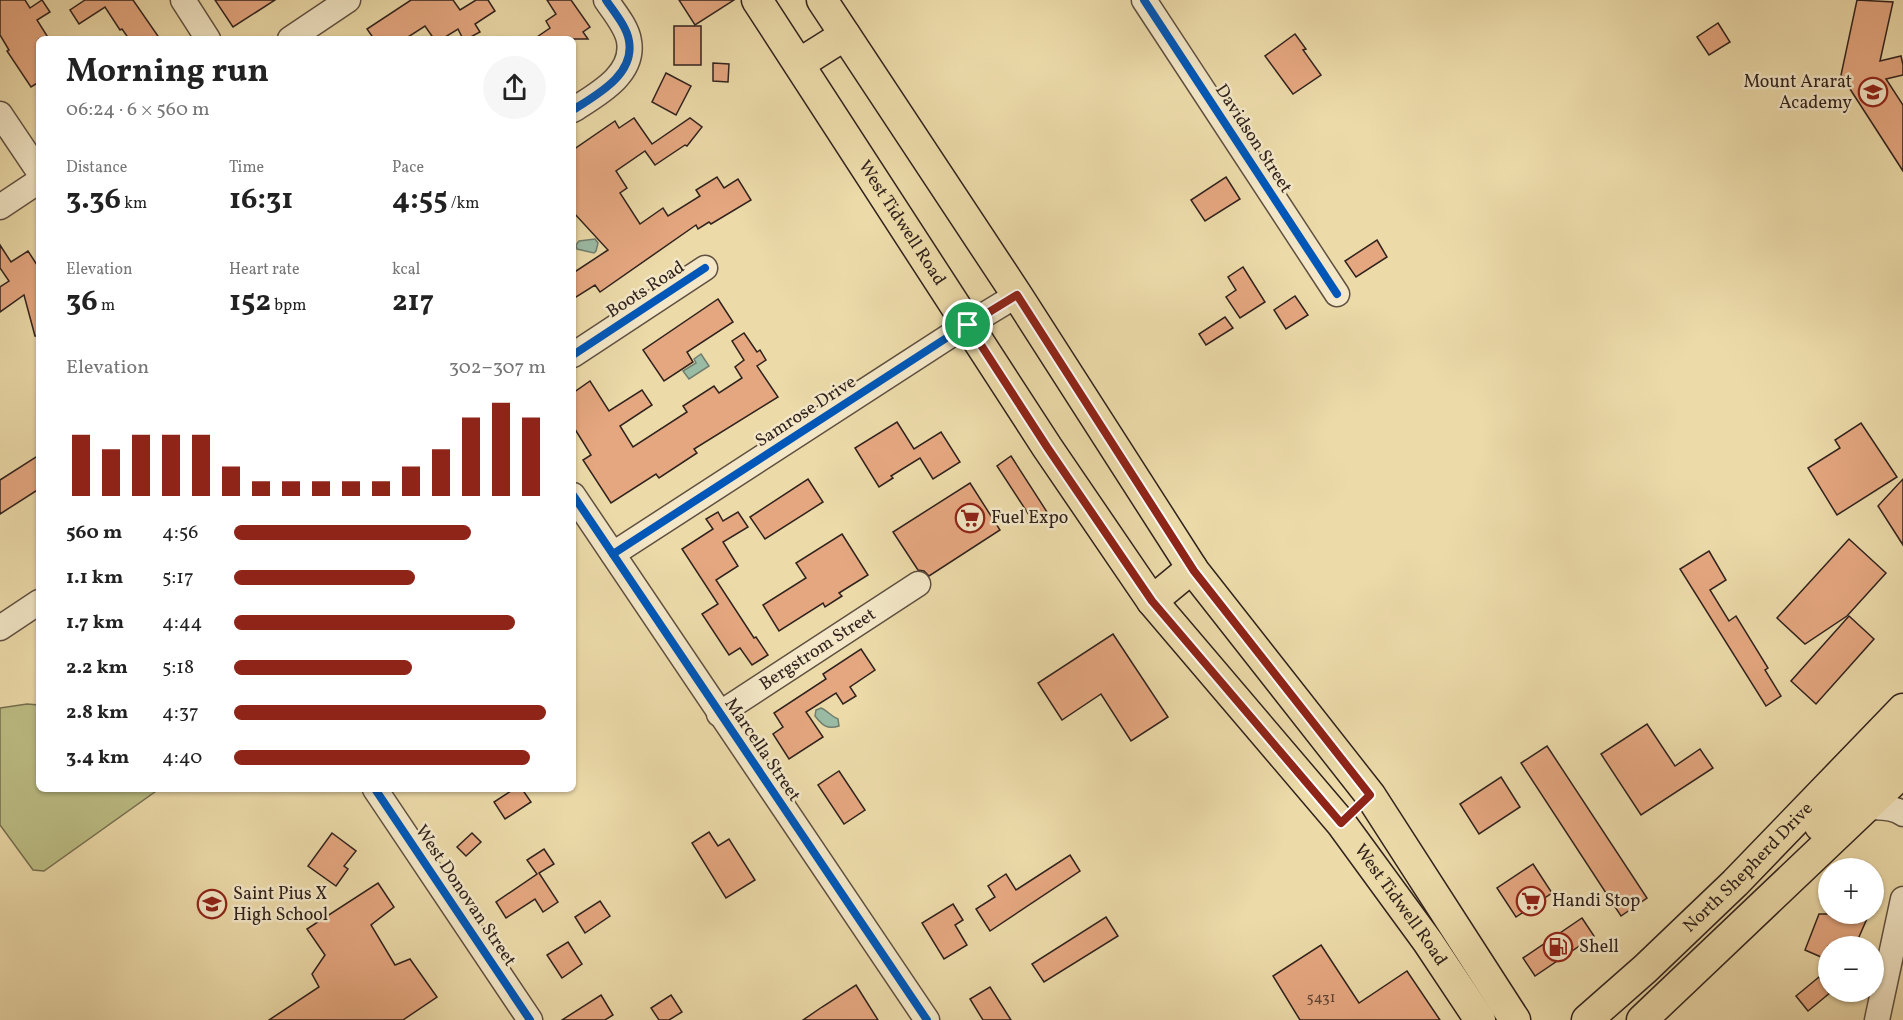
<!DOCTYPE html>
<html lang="en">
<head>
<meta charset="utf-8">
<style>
  :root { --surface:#fff; --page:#f6f6f6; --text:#222; --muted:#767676; --accent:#8f2418 }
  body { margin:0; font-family:Vollkorn,serif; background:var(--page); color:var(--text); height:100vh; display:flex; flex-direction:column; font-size:22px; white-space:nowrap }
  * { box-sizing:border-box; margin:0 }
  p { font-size:20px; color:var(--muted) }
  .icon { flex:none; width:33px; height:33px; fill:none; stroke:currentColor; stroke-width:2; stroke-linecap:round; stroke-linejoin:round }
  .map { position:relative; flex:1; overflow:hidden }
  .side { position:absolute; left:36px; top:36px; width:540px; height:756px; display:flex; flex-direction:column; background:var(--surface); border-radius:9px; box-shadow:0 2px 4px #0004 }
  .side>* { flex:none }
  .fabs { position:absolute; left:1818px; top:858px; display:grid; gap:12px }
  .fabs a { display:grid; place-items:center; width:66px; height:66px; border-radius:50%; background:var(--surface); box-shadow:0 2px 4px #0004; font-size:30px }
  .pin { position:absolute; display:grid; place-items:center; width:51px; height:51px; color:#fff; margin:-26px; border:3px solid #fff; border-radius:50%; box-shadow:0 2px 6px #0007 }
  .round { display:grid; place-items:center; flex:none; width:63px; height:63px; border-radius:32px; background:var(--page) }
  .summary { display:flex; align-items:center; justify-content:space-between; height:102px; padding:0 30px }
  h1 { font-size:33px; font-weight:700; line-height:45px }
  .metrics { display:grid; grid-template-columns:repeat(3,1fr); gap:9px; height:102px; padding:6px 30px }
  .metrics div { display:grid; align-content:center }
  .metrics b { font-size:30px; font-weight:700 }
  .metrics small { font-size:16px; font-weight:400 }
  .metrics p { font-size:16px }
  .chart { height:168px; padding:12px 30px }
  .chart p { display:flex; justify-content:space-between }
  .chart svg { width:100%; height:108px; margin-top:6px; stroke:var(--accent); stroke-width:6 }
  ul { padding:0 30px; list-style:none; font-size:20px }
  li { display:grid; grid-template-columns:96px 72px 1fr; align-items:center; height:45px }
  li i { height:15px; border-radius:8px; background:var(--accent) }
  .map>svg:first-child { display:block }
</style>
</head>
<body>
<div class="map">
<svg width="1903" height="1020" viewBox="0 0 1903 1020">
  <rect width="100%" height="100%" fill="#ecdaa9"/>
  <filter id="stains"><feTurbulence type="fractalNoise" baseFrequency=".00333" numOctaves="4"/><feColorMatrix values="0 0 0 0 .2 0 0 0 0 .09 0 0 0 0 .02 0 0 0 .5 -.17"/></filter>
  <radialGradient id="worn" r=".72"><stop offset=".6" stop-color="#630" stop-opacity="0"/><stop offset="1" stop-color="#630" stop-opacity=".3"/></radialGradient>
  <path fill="#bcbe85" stroke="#767051" stroke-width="1.5" d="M27,704L39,705V789H159L44,871L33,870L0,825V708Z"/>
  <g fill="#9abba4" stroke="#707e6e" stroke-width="1.5">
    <path d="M595,239L598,243L596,251L594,253L577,249L576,245L579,241Z"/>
    <path d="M701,354L709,366L689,379L683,371L696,363L694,359Z"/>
    <path d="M821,708C827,710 830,716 838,719L839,726C827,730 822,725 815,716L816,710Z"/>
  </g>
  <g fill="#e5a780" stroke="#30221d" stroke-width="1.5">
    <path d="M0,0H25L30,8L42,0L50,12L37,20L49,39H39V82L31,87L7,51L9,50L0,35Z"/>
    <path d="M85,0H133L160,39H129L122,29L120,30L105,7L79,24L70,10Z"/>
    <path d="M215,0H275L233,27Z"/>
    <path d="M411,0H453L460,10L476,0H488L495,11L475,24L480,32L467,39H463L458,29L442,39H434L425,26L405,39H374L367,29Z"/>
    <path d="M547,0H571L590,27L583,32L588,39H534L550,28L546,21L556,14Z"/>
    <path d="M679,0H734L695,25Z"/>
    <path d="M1857,0L1893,2L1880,61L1901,56L1903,65V75L1886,79L1903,105V171L1841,75Z"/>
    <path d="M1718,23L1730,42L1709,55L1697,37Z"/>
    <rect x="674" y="26" width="27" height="39"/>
    <path d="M1295,34L1306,49L1303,50L1321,75L1293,94L1265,56Z"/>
    <path d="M713,63L729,64L728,82L713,81Z"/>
    <path d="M666,73L691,86L676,115L652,102Z"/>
    <path d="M634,118L652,144L690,118L702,127L687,146L685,145L655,165L645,151L616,171L627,188L620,193L640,224L663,208L668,216L700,196L696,190L717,177L724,188L738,179L751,200L711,224L709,222L698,229L696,225L600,292L595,285L573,299V273L608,250L573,212V150L615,121L619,128Z"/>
    <path d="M1226,177L1240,199L1205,221L1191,200Z"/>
    <path d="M1377,240L1387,257L1356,277L1345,261Z"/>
    <path d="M0,245L11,262L28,251L39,268V336H35L24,295L0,312V287L9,281L0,268Z"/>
    <path d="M1243,267L1265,302L1240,318L1226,297L1236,290L1228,277Z"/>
    <path d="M1295,296L1308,315L1286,329L1274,310Z"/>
    <path d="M718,299L733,322L687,352L693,362L664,381L643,350Z"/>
    <path d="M1225,317L1233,328L1206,345L1199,334Z"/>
    <path d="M744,333L757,352L760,350L766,360L757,366L778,397L694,449L697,453L659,478L656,474L611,503L583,460L591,455L573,426V393L590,381L609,411L642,390L652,405L620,426L633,447L687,412L683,406L714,386L719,393L742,378L735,367L744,360L732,341Z"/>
    <path d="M897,422L914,449L941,432L960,462L933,479L920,458L891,476L893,478L879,487L855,448Z"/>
    <path d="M1861,423L1897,477L1837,515L1808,468L1840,448L1835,440Z"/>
    <path d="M39,455V489L0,514V480Z"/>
    <path d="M1011,456L1047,512L1033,521L997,466Z"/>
    <path d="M808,479L823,502L765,539L750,517Z"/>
    <path d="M1903,479V545L1878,506Z"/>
    <path d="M970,483L1000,530L929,576L924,571L918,570L893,532Z"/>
    <path d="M718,512L723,521L738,512L748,527L723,542L738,566L716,580L754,638L756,637L768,655L752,665L740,648L729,655L702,614L718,604L682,549L713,529L706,519Z"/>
    <path d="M842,534L868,575L839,593L842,596L825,607L823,603L779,631L763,605L806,578L796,563Z"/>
    <path d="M1849,539L1886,573L1847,616L1805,644L1777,618Z"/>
    <path d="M1709,551L1726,580L1710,590L1729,621L1736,616L1768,668L1765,670L1781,696L1766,706L1680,569Z"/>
    <path d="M1849,616L1874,639L1816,704L1791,681Z"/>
    <path d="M1113,634L1168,717L1131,741L1101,694L1062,720L1038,683Z"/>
    <path d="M861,649L875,670L850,687L856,696L843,704L836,693L806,712L823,737L789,759L773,734L783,727L774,713L826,679L823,674Z"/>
    <path d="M1647,724L1675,766L1700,749L1713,768L1641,815L1601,754Z"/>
    <path d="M1547,746L1647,898L1621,916L1521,763Z"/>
    <path d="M839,771L865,810L844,824L818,785Z"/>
    <path d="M1501,777L1520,807L1479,834L1460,804Z"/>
    <path d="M514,789H522L531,802L505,819L494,802Z"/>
    <path d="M709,832L718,846L729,839L755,880L726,898L692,843Z"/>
    <path d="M332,833L356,851L344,866L348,869L336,886L308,866Z"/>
    <path d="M472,833L481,842L466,856L457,847Z"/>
    <path d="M544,849L554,864L539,873L558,902L543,912L535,899L506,918L496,902L537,874L527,860Z"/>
    <path d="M1070,855L1080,871L990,931L976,909L995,897L988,886L1006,874L1016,890Z"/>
    <path d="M1533,864L1552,893L1516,917L1497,888Z"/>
    <path d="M378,883L394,907L371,925L395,965L410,959L437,997L403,1020H269L319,987L312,974L325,955L307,929Z"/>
    <path d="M600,901L610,916L585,933L575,917Z"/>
    <path d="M953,904L963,920L955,925L967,945L944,959L922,923Z"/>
    <path d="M1819,914H1869L1855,946H1828V960L1805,950Z"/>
    <path d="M1106,917L1118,936L1044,982L1032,964Z"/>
    <path d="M1582,918L1594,936L1535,976L1523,958Z"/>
    <path d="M568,942L582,964L562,978L547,955Z"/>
    <path d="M1321,945L1359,1003L1407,971L1440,1020H1300L1273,976Z"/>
    <path d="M1819,977L1828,988V992H1831L1808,1011L1796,996Z"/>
    <path d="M856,985L878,1020H803L822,1007Z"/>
    <path d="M990,987L1011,1020H983L970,999Z"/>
    <path d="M601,995L613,1015L605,1020H562Z"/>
    <path d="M671,995L682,1012L669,1020H659L651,1008Z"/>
  </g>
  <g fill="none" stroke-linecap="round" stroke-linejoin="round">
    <g stroke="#5f5040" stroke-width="27">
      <g id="minor">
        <path d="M183,0L208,39"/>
        <path d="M1144,0L1337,294"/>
        <path d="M290,39L348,0"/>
        <path d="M573,110C596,95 635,75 629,41C627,27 614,12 606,0"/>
        <path d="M0,114L39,172"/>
        <path d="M0,207L39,181"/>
        <path d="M573,355L705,268"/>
        <path d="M573,495L927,1020"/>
        <path d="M613,554L951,335L1017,295"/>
        <path d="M0,628L39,602"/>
        <path id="s1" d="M719,714L918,584"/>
        <path d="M375,789L530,1020"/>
        <path d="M1867,807C1879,808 1893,806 1903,814"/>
        <path d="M1877,1020L1903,899"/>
      </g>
    </g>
    <g stroke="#30221d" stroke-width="33">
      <g id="major">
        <path id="s2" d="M757,0L1047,447L1152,601L1341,823L1428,942L1480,1020"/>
        <path d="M822,0L1017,295L1194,571L1370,795L1515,1020"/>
        <path d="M799,64L845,35"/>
        <path d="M1152,601L1192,568"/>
        <path d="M1820,826L1903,740"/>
        <path id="s3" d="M1587,1020L1645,969L1735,883L1903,709"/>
        <path d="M1642,1020L1903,772"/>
      </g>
    </g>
    <use href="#minor" stroke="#f3e7c7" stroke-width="24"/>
    <use href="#major" stroke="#ecdaa9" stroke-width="30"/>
    <g stroke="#f3e7c7" stroke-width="11">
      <g id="cycleway">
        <path d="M1144,0L1337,294"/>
        <path d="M573,110C596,95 635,75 629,41C627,27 614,12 606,0"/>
        <path d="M573,355L705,268"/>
        <path d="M573,495L927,1020"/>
        <path d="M613,554L951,335L1017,295"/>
        <path d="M375,789L530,1020"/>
      </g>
    </g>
    <use href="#cycleway" stroke="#0057b8" stroke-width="8"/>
  </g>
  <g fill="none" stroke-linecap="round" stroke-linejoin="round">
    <g stroke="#fff" stroke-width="12">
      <path id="route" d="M1017,295L1194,571L1370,795L1341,823L1152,601L1047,447L968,325Z"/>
    </g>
    <use href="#route" stroke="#8f2418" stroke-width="8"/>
  </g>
  <defs>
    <g id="school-ring" transform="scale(1.5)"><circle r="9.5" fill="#f3e7c7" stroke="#8f2418" stroke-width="1.5"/><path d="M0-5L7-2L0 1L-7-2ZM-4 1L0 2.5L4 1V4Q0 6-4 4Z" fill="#8f2418"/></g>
    <g id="supermarket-ring" transform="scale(1.5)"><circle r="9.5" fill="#f3e7c7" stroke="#8f2418" stroke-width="1.5"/><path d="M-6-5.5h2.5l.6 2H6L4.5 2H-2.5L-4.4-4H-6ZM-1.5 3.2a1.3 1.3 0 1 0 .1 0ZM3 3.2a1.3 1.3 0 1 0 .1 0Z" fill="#8f2418"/></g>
    <g id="fuel-ring" transform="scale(1.5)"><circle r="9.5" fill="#f3e7c7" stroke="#8f2418" stroke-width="1.5"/><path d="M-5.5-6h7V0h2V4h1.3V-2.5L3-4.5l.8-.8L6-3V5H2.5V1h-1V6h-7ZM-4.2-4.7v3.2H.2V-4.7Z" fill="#8f2418"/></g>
  </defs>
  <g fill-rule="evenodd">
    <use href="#school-ring" x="1873" y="92"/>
    <use href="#supermarket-ring" x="970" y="518"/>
    <use href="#supermarket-ring" x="1531" y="901"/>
    <use href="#school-ring" x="212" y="904"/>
    <use href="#fuel-ring" x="1558" y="947"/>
  </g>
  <g text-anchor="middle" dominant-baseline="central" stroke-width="5" stroke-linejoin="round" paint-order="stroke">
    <g font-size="15" fill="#5d4336">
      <text x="1321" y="998">5431</text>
    </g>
    <g font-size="18" fill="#30221d" stroke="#f3e7c7" text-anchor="start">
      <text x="1852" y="82" text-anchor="end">Mount Ararat<tspan x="1852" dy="21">Academy</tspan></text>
      <text x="991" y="518">Fuel Expo</text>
      <text x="233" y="894">Saint Pius X<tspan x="233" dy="21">High School</tspan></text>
      <text x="1552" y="901">Handi Stop</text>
      <text x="1579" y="947">Shell</text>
    </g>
    <g font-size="18" fill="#30221d" stroke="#f3e7c7">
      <text transform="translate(1253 139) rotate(57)">Davidson Street</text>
      <text stroke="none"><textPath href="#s2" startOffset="266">West Tidwell Road</textPath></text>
      <text transform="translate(646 290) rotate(-33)">Boots Road</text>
      <text transform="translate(806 412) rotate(-33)">Samrose Drive</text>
      <text stroke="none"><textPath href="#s1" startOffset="118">Bergstrom Street</textPath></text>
      <text transform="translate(762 750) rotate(56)">Marcella Street</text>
      <text stroke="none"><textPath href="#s3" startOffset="222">North Shepherd Drive</textPath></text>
      <text transform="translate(465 896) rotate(56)">West Donovan Street</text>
      <text stroke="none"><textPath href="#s2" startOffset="1112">West Tidwell Road</textPath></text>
    </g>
  </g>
  <rect width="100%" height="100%" filter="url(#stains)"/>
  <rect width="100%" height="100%" fill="url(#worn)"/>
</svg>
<div class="fabs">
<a>+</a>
<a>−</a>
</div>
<div class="pin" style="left:968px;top:325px;background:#1e9e55"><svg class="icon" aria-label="arrive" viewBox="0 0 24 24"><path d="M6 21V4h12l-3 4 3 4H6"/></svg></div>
<section class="side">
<div class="summary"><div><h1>Morning run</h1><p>06:24 · 6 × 560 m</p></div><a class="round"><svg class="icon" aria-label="share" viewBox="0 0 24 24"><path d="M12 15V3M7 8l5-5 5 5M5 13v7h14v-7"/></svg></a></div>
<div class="metrics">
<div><p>Distance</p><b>3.36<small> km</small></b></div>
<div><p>Time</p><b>16:31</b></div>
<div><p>Pace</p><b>4:55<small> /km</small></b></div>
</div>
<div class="metrics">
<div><p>Elevation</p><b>36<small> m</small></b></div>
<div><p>Heart rate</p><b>152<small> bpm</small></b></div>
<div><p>kcal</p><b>217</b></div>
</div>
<div class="chart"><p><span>Elevation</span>302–307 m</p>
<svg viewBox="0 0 160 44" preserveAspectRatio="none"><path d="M5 44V19M15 44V25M25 44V19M35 44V19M45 44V19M55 44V32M65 44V38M75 44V38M85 44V38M95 44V38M105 44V38M115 44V32M125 44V25M135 44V12M145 44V6M155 44V12"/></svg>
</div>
<ul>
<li><b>560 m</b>4:56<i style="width:76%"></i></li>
<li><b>1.1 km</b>5:17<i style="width:58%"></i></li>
<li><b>1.7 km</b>4:44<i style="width:90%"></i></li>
<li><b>2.2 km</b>5:18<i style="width:57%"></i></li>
<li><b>2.8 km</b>4:37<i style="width:100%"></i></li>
<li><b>3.4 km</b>4:40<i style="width:95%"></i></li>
</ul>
</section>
</div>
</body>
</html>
